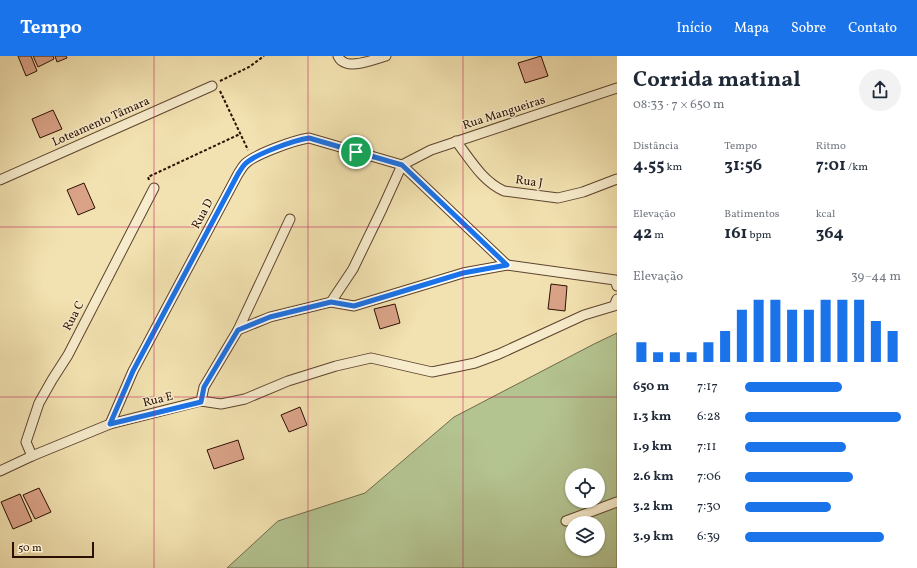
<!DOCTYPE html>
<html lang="pt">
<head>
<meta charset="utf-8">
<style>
  :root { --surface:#fff; --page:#f2f2f3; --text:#1f2937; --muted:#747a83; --accent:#1a73e8 }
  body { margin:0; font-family:Vollkorn,serif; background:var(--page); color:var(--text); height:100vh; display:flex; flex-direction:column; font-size:15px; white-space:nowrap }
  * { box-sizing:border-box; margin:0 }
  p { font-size:13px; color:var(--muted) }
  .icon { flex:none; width:22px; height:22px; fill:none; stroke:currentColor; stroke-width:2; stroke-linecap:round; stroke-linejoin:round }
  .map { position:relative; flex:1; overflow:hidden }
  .panel { display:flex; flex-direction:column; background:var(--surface); width:300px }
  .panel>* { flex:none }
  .fabs { position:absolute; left:565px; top:412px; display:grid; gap:8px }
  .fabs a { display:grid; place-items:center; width:40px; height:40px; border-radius:50%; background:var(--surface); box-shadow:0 1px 3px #0004; font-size:20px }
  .scale { position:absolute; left:12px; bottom:10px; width:82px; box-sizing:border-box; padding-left:4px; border:2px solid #2b0f02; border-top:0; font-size:11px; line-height:14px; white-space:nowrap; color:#2b0f02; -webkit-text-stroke:3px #f7eccc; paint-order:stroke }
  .pin { position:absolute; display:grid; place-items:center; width:34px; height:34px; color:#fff; margin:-17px; border:2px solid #fff; border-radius:50%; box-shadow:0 1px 4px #0007 }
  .round { display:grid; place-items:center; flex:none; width:42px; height:42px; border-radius:21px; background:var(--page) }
  .summary { display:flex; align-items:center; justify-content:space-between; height:68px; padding:0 16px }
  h1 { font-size:22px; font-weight:700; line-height:30px }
  .figures { display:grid; grid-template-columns:repeat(3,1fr); gap:6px; height:68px; padding:4px 16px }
  .figures div { display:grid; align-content:center }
  .figures b { font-size:17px; font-weight:700 }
  .figures small { font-size:11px; font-weight:400 }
  .figures p { font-size:11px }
  .chart { height:112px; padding:8px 16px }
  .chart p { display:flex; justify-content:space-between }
  .chart svg { width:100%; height:72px; margin-top:4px; stroke:var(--accent); stroke-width:6 }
  ul { padding:0 16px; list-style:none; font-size:13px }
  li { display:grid; grid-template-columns:64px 48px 1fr; align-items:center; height:30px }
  li i { height:10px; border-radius:5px; background:var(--accent) }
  header { display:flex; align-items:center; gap:24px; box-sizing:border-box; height:56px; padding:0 20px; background:var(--accent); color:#fff }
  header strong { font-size:19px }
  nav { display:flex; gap:22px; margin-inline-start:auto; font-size:14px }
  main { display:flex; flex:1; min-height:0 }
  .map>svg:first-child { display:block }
</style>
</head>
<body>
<header>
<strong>Tempo</strong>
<nav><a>Início</a><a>Mapa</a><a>Sobre</a><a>Contato</a></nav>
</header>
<main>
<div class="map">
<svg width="617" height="512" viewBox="0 0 617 512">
  <rect width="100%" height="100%" fill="#f3e2b1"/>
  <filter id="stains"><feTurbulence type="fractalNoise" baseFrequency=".005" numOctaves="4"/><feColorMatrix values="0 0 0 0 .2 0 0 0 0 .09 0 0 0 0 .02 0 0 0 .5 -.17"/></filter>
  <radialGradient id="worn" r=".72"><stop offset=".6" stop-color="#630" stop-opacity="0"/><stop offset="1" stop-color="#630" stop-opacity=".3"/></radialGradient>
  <path fill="#b4c491" stroke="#706a4a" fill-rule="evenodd" d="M617,277V512H227L278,465L365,437L454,361L594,288ZM572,419H598V445H572ZM572,467H598V493H572Z"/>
  <g fill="#daa388" stroke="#2b0f02">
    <path d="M18,0H31L37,15L26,20Z"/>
    <path d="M33,0H53L54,3L38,11Z"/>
    <path d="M55,0H66L67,2L57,6Z"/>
    <path d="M541,0L548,20L525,27L518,7Z"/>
    <path d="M53,54L62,73L40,82L32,63Z"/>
    <path d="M84,127L95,152L78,159L67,134Z"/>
    <path d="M551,228L567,230L565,255L548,253Z"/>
    <path d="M395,248L400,267L380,273L374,253Z"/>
    <path d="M300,351L307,369L289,376L281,359Z"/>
    <path d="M238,384L244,403L214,413L207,394Z"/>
    <path d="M39,432L51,456L35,463L23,439Z"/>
    <path d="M20,438L32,465L13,473L1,446Z"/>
  </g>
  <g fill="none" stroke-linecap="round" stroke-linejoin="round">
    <g stroke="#5d442e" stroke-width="11">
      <g id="minor">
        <path d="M338,0C339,2 340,4 342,5C351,13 376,3 386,0"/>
        <path d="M456,85C470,103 482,125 504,135L558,142L583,136L617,123"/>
        <path d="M402,109L431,94L617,32"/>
        <path d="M0,124L212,30"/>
        <path d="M331,246L354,250L463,217L507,209L615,224L617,230"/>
        <path d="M238,274L270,261L331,246L353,213L382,153L402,109"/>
        <path d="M201,345L221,348L245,343L288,325L336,310L371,302L432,316L475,307L499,298L584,259L614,250L617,243"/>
        <path d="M110,368L133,315L238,118C240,115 242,111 245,108C255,98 295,84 309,82L402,109L507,209"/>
        <path d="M32,400L26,386L39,347L52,324L68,299L154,132"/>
        <path d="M0,415L32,400L110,368L201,345L204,331L238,274L290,163"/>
        <path d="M566,465L617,446"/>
      </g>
    </g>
    <g stroke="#2b0f02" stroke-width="2" stroke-dasharray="3 2" stroke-linecap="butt">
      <path d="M220,25L249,11L264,0"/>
      <path d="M220,35L248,94"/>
      <path d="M149,124L148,121L240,78"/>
    </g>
    <use href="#minor" stroke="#f7eccc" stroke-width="9"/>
  </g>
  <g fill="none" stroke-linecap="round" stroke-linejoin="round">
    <g stroke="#fff" stroke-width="8">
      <path id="route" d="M309,82L402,109L507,209L463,217L354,250L331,246L270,261L238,274L204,331L201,346L110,368L133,315L238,118C240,115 242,111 245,108C255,98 295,84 309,82Z"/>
    </g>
    <use href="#route" stroke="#1a73e8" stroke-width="5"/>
  </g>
  <path fill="none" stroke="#c2185b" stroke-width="1" stroke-opacity="0.55" d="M154,0V512M308,0V512M463,0V512M0,171H617M0,341H617"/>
  <g text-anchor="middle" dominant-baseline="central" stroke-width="3" stroke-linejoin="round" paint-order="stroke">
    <g font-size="12" fill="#2b0f02" stroke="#f7eccc">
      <text transform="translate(504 57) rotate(-18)">Rua Mangueiras</text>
      <text transform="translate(101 66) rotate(-24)">Loteamento Tâmara</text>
      <text transform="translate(529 126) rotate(8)">Rua J</text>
      <text transform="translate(203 158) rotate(-62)">Rua D</text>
      <text transform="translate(74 260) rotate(-63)">Rua C</text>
      <text transform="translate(158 344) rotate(-14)">Rua E</text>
    </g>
  </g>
  <rect width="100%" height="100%" filter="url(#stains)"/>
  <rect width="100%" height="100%" fill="url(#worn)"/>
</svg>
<div class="fabs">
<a><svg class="icon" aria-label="locate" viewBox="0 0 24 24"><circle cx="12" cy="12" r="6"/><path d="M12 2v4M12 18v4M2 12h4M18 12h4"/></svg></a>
<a><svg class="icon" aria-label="layers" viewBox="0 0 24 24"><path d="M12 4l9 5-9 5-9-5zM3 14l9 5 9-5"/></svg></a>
</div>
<div class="scale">50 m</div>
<div class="pin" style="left:356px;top:96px;background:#1e9e55"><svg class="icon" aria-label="arrive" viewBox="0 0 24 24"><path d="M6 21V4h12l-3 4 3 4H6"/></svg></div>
</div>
<section class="panel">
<div class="summary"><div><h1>Corrida matinal</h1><p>08:33 · 7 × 650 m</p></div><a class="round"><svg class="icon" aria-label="share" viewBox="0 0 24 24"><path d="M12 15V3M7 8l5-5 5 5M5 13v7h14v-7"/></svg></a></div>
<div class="figures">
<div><p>Distância</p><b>4.55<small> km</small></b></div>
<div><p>Tempo</p><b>31:56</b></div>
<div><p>Ritmo</p><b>7:01<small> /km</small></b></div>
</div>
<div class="figures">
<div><p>Elevação</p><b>42<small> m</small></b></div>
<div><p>Batimentos</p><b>161<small> bpm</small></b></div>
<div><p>kcal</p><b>364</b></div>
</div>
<div class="chart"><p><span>Elevação</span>39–44 m</p>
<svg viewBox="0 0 160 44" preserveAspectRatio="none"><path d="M5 44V32M15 44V38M25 44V38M35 44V38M45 44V32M55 44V25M65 44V12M75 44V6M85 44V6M95 44V12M105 44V12M115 44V6M125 44V6M135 44V6M145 44V19M155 44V25"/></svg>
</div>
<ul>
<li><b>650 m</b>7:17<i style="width:62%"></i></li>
<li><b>1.3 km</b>6:28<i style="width:100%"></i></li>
<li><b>1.9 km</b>7:11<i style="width:65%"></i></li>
<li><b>2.6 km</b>7:06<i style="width:69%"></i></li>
<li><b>3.2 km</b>7:30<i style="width:55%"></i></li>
<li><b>3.9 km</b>6:39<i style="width:89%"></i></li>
</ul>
</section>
</main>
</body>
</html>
